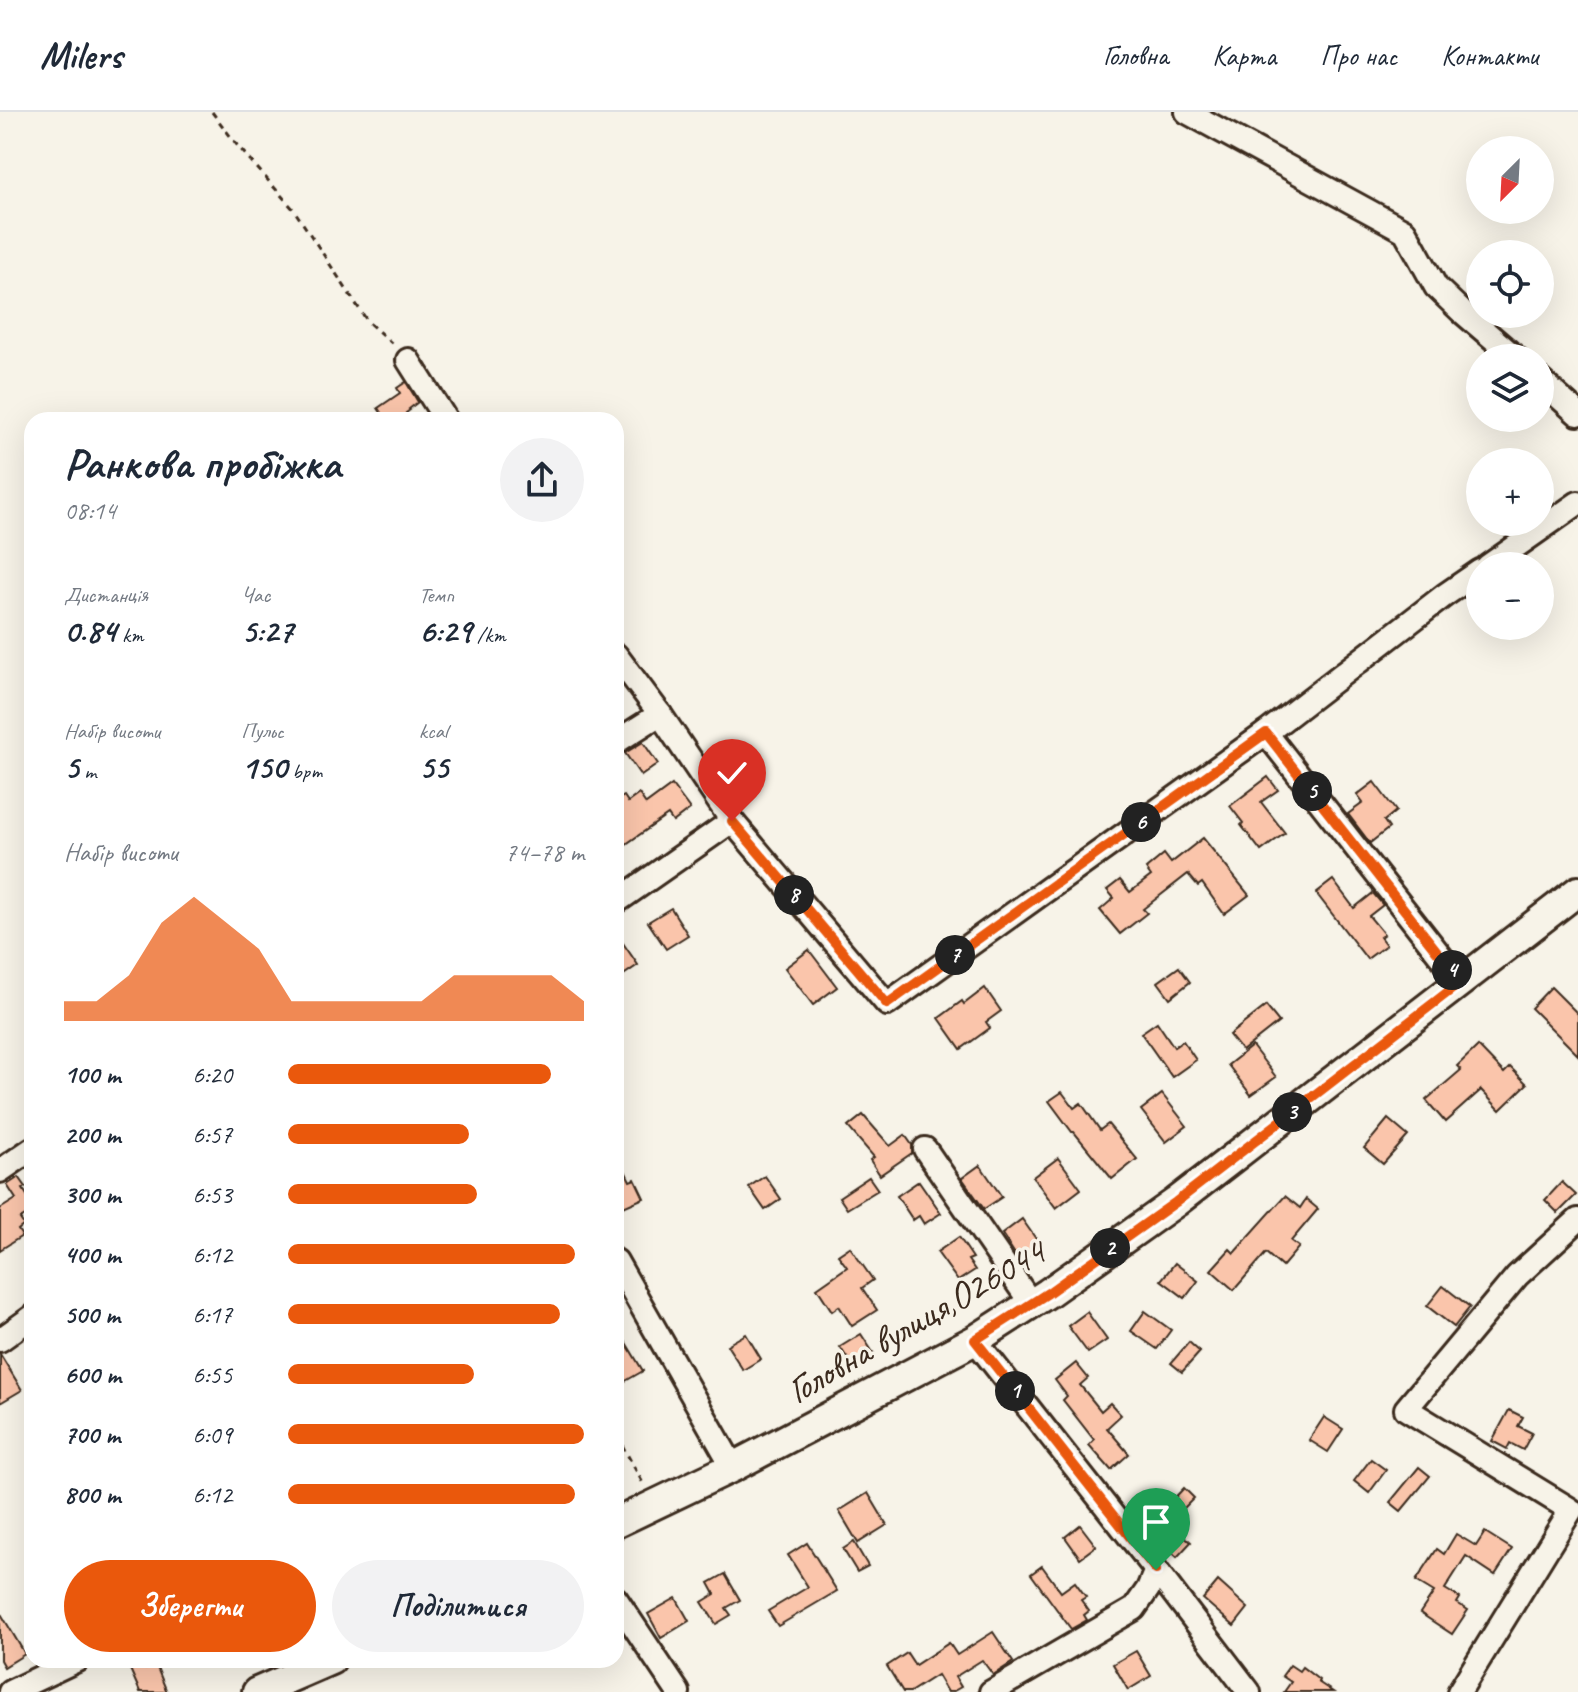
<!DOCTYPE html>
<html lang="uk">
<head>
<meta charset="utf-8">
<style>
  :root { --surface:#fff; --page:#f2f2f3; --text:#1f2937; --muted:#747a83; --line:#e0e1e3; --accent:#ea580c }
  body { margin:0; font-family:Caveat,sans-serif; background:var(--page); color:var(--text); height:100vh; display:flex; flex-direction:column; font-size:30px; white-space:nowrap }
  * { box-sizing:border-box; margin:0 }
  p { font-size:26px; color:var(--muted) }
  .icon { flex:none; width:44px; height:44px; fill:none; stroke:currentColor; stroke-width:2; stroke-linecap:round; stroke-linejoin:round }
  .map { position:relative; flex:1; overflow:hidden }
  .details { position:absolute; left:24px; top:300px; width:600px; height:1256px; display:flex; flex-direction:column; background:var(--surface); border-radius:24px; box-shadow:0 8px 32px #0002 }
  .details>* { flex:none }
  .needle { width:52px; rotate:204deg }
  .controls { position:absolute; left:1466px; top:24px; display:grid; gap:16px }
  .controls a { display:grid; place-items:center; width:88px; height:88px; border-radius:50%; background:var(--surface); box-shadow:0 8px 32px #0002; font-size:40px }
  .pin { position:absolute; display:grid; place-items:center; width:68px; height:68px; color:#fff; margin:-82px -34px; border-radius:50% 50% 50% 0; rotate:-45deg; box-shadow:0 0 8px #0007 }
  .pin .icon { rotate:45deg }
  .km { position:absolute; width:40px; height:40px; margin:-20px; border-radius:50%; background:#222; color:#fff; font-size:22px; line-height:40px; text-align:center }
  .round { display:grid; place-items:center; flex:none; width:84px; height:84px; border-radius:42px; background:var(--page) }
  .headline { display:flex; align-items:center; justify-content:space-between; height:136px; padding:0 40px }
  h1 { font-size:44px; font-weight:700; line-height:60px }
  .figures { display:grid; grid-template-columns:repeat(3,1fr); gap:12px; height:136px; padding:8px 40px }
  .figures div { display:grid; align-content:center }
  .figures b { font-size:34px; font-weight:700 }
  .figures small { font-size:22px; font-weight:400 }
  .figures p { font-size:22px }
  .chart { height:224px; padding:16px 40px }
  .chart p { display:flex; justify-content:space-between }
  .chart svg { width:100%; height:144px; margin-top:8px; fill:var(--accent); opacity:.7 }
  .button { display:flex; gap:16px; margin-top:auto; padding:16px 40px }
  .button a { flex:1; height:92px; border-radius:48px; background:var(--accent); color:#fff; font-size:32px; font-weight:700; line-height:92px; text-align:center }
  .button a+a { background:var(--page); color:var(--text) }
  ul { padding:0 40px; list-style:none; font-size:26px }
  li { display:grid; grid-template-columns:128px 96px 1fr; align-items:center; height:60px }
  li i { height:20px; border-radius:10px; background:var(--accent) }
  header { display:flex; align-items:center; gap:48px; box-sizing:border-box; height:112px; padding:0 40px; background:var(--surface); border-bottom:2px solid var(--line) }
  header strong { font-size:38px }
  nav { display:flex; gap:44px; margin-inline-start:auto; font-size:28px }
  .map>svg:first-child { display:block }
</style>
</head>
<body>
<header>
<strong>Milers</strong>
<nav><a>Головна</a><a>Карта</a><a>Про нас</a><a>Контакти</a></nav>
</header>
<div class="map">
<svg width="1578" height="1580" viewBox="0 0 1578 1580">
  <rect width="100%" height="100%" fill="#f7f3e8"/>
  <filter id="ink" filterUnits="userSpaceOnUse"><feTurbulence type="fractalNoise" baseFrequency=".0125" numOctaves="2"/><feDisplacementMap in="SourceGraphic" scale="16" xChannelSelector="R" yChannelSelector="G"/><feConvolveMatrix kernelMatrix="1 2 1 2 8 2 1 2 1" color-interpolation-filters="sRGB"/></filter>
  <g filter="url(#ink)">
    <g fill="#fac5ab" stroke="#3b2a1e" stroke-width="2">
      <path d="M406,270L418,290L409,297L410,298L406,301L411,308H386L378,296L400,281L397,276Z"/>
      <path d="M643,630L658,652L641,664L625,641Z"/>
      <path d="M1268,665L1278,678L1261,690L1285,721L1261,739L1241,713L1243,711L1230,694Z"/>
      <path d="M1374,670L1396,699L1384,709L1389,716L1370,731L1348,702L1363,691L1357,683Z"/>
      <path d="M672,673L690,697L673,710L668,703L616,739V689L624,684L628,690L639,682L646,692Z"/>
      <path d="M1203,726L1249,783L1224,802L1202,771L1198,774L1188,762L1143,797L1147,801L1120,822L1100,798L1114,786L1107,778L1120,768L1130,780L1151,764L1146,757L1164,742L1171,751Z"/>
      <path d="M1333,768L1354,796L1373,781L1383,793L1369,804L1384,822L1380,825L1386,833L1367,847L1316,781Z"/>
      <path d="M671,796L688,823L666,837L648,810Z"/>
      <path d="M616,821L638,853L616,868Z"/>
      <path d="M809,838L837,875L813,893L785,856Z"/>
      <path d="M1179,855L1190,870L1170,886L1158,870Z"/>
      <path d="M1551,875L1578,902V943L1531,896Z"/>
      <path d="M985,876L1001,899L986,910L990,916L961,937L939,906L962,889L964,892Z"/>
      <path d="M1266,894L1279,910L1242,939L1229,923Z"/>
      <path d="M1157,910L1174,935L1183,929L1196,948L1172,965L1141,921Z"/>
      <path d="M1252,934L1276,965L1251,983L1228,953Z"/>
      <path d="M1478,934L1504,961L1510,955L1527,972L1500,998L1481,978L1445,1010L1426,988L1461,958L1457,954Z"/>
      <path d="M1062,980L1074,996L1081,991L1100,1018L1108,1012L1137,1047L1112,1067L1074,1020H1072L1049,989Z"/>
      <path d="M1162,982L1187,1014L1166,1030L1141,998Z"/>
      <path d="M863,1003L890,1034L905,1023L912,1033V1041L880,1063L870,1048L874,1045L848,1015Z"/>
      <path d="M1388,1007L1408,1024L1383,1052L1364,1036Z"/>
      <path d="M616,1040L630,1069L635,1067L644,1086L621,1096L616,1085Z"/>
      <path d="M1058,1046L1081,1077L1056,1096L1033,1065Z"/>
      <path d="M980,1053L1002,1085L984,1097L962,1066Z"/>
      <path d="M765,1064L781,1087L765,1098L749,1075Z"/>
      <path d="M19,1065L26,1075L23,1077L32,1091V1110L27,1103L20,1107L24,1113L18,1118L22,1124L0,1138V1097L16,1087L7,1073Z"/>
      <path d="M869,1065L878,1078L847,1097L839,1085Z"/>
      <path d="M919,1069L941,1101L924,1112L919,1104L913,1108L897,1084Z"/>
      <path d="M1562,1070L1576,1083L1558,1101L1545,1088Z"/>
      <path d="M1285,1084L1300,1096L1306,1087L1318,1097L1291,1129L1299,1135L1282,1155L1266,1141L1234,1178L1211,1158L1230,1137L1234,1141Z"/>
      <path d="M1022,1107L1041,1134L1020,1150L1002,1122Z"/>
      <path d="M959,1125L973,1146L968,1148L975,1158L958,1169L937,1140Z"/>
      <path d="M850,1135L873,1168L862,1176L877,1198L852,1214L839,1194L832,1199L817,1176L847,1155L838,1143Z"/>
      <path d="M1175,1151L1198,1169L1185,1186L1161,1168Z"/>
      <path d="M1443,1174L1470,1195L1454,1215L1427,1194Z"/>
      <path d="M1145,1199L1171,1218L1157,1237L1131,1219Z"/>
      <path d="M1087,1200L1107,1228L1088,1241L1068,1214Z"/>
      <path d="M616,1214L643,1259L622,1271L616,1260Z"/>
      <path d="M746,1222L761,1247L743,1258L727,1233Z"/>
      <path d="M861,1222L874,1242L853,1255L840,1235Z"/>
      <path d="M1189,1230L1200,1240L1182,1260L1171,1251Z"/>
      <path d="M0,1242L22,1278L0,1291Z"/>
      <path d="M1076,1251L1088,1266L1080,1273L1101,1299L1110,1291L1121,1303L1107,1316L1129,1342L1111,1358L1089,1333L1094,1328L1063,1288L1067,1284L1055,1268Z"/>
      <path d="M1509,1298L1523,1305L1518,1314L1532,1321L1523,1338L1510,1331L1507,1337L1492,1329Z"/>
      <path d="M1324,1305L1343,1317L1328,1340L1309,1328Z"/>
      <path d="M1371,1347L1386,1358L1369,1381L1354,1369Z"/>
      <path d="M1419,1355L1430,1364L1401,1399L1390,1390Z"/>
      <path d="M1184,1376L1194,1386L1172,1408L1162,1399Z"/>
      <path d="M868,1381L887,1413L858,1431L839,1399Z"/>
      <path d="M1167,1408L1191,1430L1177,1445L1153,1423Z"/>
      <path d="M1080,1413L1096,1434L1080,1446L1065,1425Z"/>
      <path d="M1485,1420L1512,1437L1495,1463L1466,1444L1445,1477L1460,1486L1457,1491L1468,1498L1452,1522L1420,1501L1434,1480L1416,1469L1437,1437L1444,1442L1456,1422L1476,1434Z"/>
      <path d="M854,1430L868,1454L857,1460L843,1437Z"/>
      <path d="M807,1431L837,1479L778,1514L768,1499L808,1475L788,1443Z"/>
      <path d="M1042,1454L1061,1480L1075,1470L1086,1485L1081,1488L1089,1499L1084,1503L1087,1508L1071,1517L1031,1462Z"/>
      <path d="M725,1462L740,1488L726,1496L731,1503L716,1512L702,1490L715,1482L709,1471Z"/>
      <path d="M1218,1469L1248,1496L1234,1514L1203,1487Z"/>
      <path d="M676,1486L689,1509L661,1526L648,1502Z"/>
      <path d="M0,1500L25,1542L4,1555L0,1548Z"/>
      <path d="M993,1520L1013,1550L993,1563L982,1548L955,1565L961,1575L952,1580H947L937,1563L910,1580H903L887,1554L907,1541L915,1553L949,1531L957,1543Z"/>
      <path d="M1136,1539L1151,1564L1128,1578L1113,1552Z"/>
      <path d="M126,1548H142L146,1557L156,1553L167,1580H140Z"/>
      <path d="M1290,1553L1299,1559L1302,1555L1319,1568L1318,1570L1333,1580H1284L1291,1570L1282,1564Z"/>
    </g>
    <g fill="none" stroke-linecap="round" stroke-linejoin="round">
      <g stroke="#3b2a1e" stroke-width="28">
        <g id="minor">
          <path d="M1187,0L1405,119L1436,175L1461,199L1516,246"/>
          <path d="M408,248L446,308"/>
          <path d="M1540,268L1578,302"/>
          <path d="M1488,454L1578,391"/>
          <path d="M616,543L660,602L732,709L887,892L1266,621L1445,483L1480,459"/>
          <path d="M1266,621L1461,870"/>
          <path d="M616,630L660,602"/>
          <path d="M616,790L732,709"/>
          <path d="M925,1037L1031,1191"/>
          <path d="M0,1059L32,1037"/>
          <path d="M616,1149L733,1355"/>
          <path d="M0,1228L32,1205"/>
          <path d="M975,1228L1156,1458L1249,1580"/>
          <path d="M616,1487L678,1580"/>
          <path d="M10,1580L77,1548"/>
          <path d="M991,1580L1134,1497L1148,1477L1156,1458"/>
          <path d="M1459,1580L1571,1398L1406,1297L1517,1164L1578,1108"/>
        </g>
      </g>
      <g stroke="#3b2a1e" stroke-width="34">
        <g id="major">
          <path d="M616,1411L733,1355L975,1228L1048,1181L1176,1090L1578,779"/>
          <path d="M257,1580L331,1548"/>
        </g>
      </g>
      <g stroke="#3b2a1e" stroke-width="3" stroke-dasharray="6 6" stroke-linecap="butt">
        <path d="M212,0L237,33L294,98L368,210L396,235"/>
        <path d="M622,1333L645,1375"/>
      </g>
      <use href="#minor" stroke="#f7f3e8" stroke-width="22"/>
      <use href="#major" stroke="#f7f3e8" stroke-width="28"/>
    </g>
  </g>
  <g fill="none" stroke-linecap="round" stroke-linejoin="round" filter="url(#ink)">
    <g stroke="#fff" stroke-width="16">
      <path id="route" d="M732,709L887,892L1266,621L1461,870L1176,1090L1048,1181L975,1228L1156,1458"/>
    </g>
    <use href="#route" stroke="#ea580c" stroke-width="10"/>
  </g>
  <g text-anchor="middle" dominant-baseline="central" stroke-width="7" stroke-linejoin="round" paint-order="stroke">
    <g font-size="38" fill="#3b2a1e" stroke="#f7f3e8">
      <text transform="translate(916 1209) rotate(-30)">Головна вулиця,О26044</text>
    </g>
  </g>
</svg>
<div class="controls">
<a><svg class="needle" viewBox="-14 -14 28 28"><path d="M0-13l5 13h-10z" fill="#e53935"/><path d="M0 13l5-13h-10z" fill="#747a83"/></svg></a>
<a><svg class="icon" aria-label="locate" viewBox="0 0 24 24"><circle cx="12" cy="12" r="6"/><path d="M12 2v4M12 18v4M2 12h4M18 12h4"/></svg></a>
<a><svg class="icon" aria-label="layers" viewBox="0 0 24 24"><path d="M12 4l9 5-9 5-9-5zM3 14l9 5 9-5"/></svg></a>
<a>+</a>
<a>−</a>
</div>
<div class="pin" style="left:1156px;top:1458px;background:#1e9e55"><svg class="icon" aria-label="arrive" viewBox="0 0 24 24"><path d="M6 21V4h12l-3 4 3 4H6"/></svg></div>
<div class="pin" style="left:732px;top:709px;background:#d93025"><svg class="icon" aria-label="check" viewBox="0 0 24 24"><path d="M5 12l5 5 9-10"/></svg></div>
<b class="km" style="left:1015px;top:1279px">1</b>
<b class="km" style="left:1110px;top:1136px">2</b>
<b class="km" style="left:1292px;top:1000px">3</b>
<b class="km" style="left:1452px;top:858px">4</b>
<b class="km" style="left:1312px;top:679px">5</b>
<b class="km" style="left:1141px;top:710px">6</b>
<b class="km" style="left:955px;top:843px">7</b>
<b class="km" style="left:794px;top:783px">8</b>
<section class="details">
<div class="headline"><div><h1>Ранкова пробіжка</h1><p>08:14</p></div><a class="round"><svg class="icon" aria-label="share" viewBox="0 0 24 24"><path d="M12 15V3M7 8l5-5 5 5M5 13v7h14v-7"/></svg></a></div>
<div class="figures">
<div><p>Дистанція</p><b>0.84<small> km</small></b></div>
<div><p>Час</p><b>5:27</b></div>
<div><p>Темп</p><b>6:29<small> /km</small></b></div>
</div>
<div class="figures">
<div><p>Набір висоти</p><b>5<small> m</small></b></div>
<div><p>Пульс</p><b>150<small> bpm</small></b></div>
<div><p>kcal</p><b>55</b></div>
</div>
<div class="chart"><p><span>Набір висоти</span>74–78 m</p>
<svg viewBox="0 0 160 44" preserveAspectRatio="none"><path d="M0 44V38L10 38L20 30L30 14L40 6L50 14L60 22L70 38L80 38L90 38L100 38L110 38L120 30L130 30L140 30L150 30L160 38V44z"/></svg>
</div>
<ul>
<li><b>100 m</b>6:20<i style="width:89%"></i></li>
<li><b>200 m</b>6:57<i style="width:61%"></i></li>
<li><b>300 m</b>6:53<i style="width:64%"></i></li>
<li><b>400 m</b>6:12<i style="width:97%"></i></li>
<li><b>500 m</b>6:17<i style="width:92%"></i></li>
<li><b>600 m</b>6:55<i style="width:63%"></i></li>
<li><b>700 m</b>6:09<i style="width:100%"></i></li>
<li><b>800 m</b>6:12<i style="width:97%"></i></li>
</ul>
<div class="button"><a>Зберегти</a><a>Поділитися</a></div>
</section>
</div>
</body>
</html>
